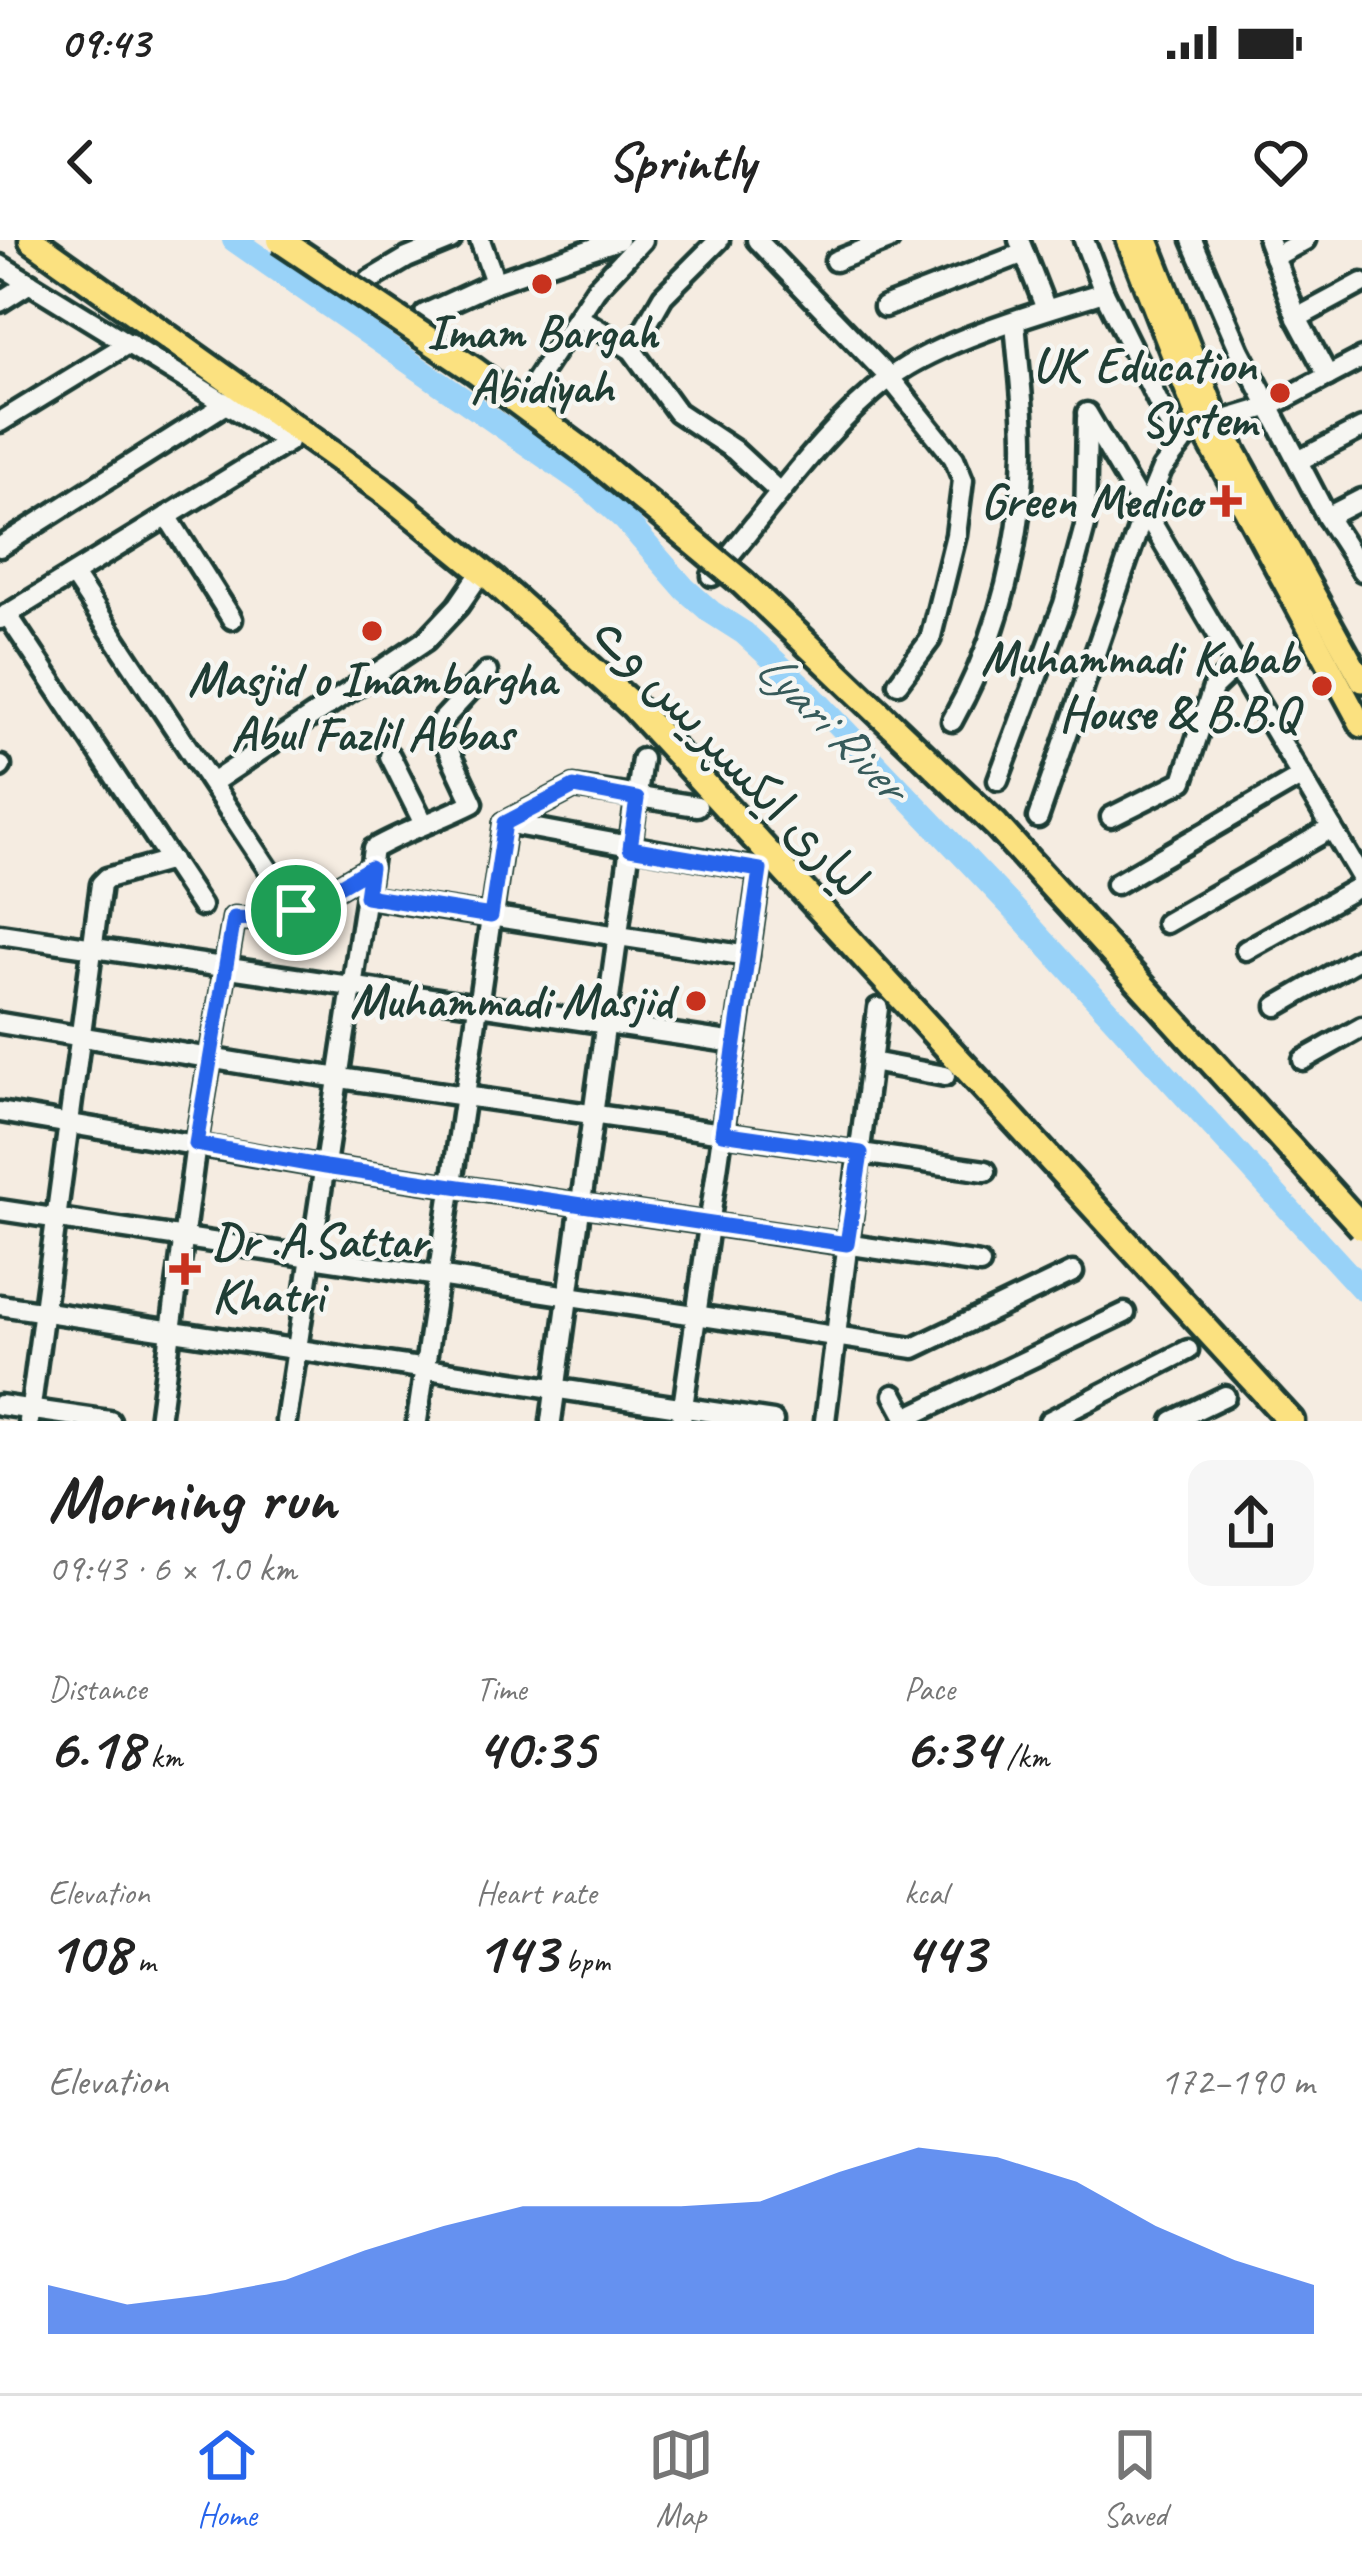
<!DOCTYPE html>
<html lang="en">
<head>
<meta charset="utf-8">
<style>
  :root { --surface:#fff; --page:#f6f6f6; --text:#222; --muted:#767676; --line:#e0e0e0; --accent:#2563eb }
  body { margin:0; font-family:Caveat,"Playpen Sans Arabic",sans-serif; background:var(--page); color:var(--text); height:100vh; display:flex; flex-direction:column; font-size:45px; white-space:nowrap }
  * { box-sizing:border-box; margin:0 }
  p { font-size:39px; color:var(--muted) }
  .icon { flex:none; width:66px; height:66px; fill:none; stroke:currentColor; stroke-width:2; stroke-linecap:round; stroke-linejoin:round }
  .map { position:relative; height:1181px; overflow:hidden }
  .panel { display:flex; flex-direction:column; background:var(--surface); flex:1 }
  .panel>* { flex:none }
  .pin { position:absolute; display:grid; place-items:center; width:102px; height:102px; color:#fff; margin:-51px; border:6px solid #fff; border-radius:50%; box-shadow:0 3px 12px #0007 }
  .round { display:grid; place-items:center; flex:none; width:126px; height:126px; border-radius:24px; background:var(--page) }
  .head { display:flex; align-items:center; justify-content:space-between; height:204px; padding:0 48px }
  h1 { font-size:66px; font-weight:600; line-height:90px }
  .figures { display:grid; grid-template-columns:repeat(3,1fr); gap:18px; height:204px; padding:12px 48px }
  .figures div { display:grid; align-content:center }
  .figures b { font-size:60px; font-weight:600 }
  .figures small { font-size:33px; font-weight:400 }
  .figures p { font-size:33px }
  .chart { height:336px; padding:24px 48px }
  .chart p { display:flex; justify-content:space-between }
  .chart svg { width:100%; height:216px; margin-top:12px; fill:var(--accent); opacity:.7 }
  .status { display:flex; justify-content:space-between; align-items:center; height:84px; padding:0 60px; background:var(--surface); direction:ltr }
  .status svg { height:33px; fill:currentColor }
  header { display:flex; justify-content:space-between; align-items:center; height:156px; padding:0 48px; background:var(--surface); font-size:54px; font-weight:600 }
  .tabs { display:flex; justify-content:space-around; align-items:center; height:168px; border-top:3px solid var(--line); background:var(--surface); font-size:33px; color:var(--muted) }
  .tabs a { display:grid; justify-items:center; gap:6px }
  .tabs .on { color:var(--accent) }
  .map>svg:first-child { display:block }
</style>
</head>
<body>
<div class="status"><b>09:43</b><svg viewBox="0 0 49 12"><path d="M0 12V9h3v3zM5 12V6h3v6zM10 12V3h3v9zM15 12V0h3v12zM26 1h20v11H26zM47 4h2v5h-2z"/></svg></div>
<header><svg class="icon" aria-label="back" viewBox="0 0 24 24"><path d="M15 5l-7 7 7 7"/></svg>Sprintly<svg class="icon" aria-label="heart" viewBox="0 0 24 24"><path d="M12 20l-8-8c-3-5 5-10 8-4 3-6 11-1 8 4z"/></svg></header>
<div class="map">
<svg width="1362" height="1181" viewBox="0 0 1362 1181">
  <rect width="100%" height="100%" fill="#f5ece1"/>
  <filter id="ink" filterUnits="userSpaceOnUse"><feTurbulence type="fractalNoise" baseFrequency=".00833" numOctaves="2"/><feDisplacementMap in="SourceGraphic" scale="24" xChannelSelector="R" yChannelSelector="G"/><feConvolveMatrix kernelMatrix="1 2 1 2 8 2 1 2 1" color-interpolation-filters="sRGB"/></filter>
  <g filter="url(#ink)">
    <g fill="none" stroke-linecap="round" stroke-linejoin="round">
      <path stroke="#98d2f8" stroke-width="24" d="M234,0L589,247L625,280L685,349L711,372L744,393L803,447L1015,670L1362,1049"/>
      <g stroke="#1f3d34" stroke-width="27">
        <g id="minor">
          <path d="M480,0L495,42"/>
          <path d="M757,0L890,138L954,218L963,240L956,295L930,400L898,443"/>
          <path d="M1019,0L1046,69"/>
          <path d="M1084,0L1104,52L1179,204"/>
          <path d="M1192,0L1240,111L1327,277L1362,331"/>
          <path d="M1268,0L1297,78L1328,136"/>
          <path d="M1274,17L1305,0"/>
          <path d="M835,21L889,0"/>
          <path d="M0,25L288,202L0,379"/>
          <path d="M370,40L407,18L451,0"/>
          <path d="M0,62L30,43"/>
          <path d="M884,67L1024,13"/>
          <path d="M425,74L495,42L618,0"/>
          <path d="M578,77L632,110L677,172L734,210L778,251"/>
          <path d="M1297,78L1362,43"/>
          <path d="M632,110L663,56L719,0"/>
          <path d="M536,140L596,49L642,0"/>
          <path d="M1087,173L1362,639"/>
          <path d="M0,182L129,103"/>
          <path d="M1300,220L1362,188"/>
          <path d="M167,276L232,379"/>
          <path d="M1327,277L1362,259"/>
          <path d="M0,307L229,162"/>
          <path d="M73,335L296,671"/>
          <path d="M712,336C770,269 820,192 891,137C938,101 1045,70 1104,52"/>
          <path d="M7,374L201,666"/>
          <path d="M952,481C999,398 1021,307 1024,212C1025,169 1018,124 1015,81"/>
          <path d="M390,516L424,584"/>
          <path d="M0,527L1,526"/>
          <path d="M998,540L1064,364L1085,286L1087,178"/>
          <path d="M212,543L426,400L458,366L482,331"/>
          <path d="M1111,577L1183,541L1213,448L1237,425"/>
          <path d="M1038,578L1144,272L1162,229L1189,194L1201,187L1271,166L1362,118"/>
          <path d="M505,583L760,630L681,1181"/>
          <path d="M505,583L574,547L697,566"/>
          <path d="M1116,644L1302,536"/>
          <path d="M366,657L748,716"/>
          <path d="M1166,683L1332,588"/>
          <path d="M0,694L735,803"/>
          <path d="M1246,710L1362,645"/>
          <path d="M1277,766L1362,717"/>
          <path d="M0,783L257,826L986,931"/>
          <path d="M1303,820L1362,787"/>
          <path d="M871,822L945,836"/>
          <path d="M0,872L325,927L980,1024"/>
          <path d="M0,970L914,1108L1073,1032"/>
          <path d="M0,1065L773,1181"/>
          <path d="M894,1155L908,1181"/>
          <path d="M0,1165L110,1181"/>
          <path d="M906,1178L1125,1073"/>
          <path d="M29,1181L101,644L107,638L171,620"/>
          <path d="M159,1181L196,904L234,678L281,680L370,628"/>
          <path d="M286,1181L373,609C406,590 440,580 473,563L437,486L487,432"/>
          <path d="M417,1181L505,583"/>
          <path d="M551,1181L642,519"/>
          <path d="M825,1181L878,768"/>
          <path d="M1049,1181L1188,1110"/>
          <path d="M1173,1181L1225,1156"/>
        </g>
      </g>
      <g stroke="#1f3d34" stroke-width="30">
        <g id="major">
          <path d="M1128,0L1201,187L1362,486"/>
          <path d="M1147,0L1219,183L1362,441"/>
        </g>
      </g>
      <g stroke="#1f3d34" stroke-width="33">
        <path id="highway" d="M32,0L381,249L493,340L633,466L1291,1181"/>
      </g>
      <use href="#minor" stroke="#f6f6f2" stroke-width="18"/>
      <use href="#major" stroke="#fbe180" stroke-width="21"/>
      <use href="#highway" stroke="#fbe180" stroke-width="24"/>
      <g stroke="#1f3d34" stroke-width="33" stroke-linecap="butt">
        <path id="highway-bridge" d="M280,0L474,130L589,215L743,343L996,585L1362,987"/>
      </g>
      <use href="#highway-bridge" stroke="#fbe180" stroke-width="24"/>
    </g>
  </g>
  <g fill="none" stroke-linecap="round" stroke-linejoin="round" filter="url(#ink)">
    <g stroke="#fff" stroke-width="24">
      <path id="route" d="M574,547L637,559L630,608L760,630L722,893L861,913L847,1004L325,927L196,904L234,678L281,680L370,628L366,656L491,676L505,583Z"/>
    </g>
    <use href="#route" stroke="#2563eb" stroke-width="15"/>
  </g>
  <g fill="#c8321e" stroke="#f6f6f2" stroke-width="4.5">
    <circle cx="542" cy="44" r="12"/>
    <circle cx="1280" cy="153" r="12"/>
    <path d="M1220 243h12v12h12v12h-12v12h-12v-12h-12v-12h12z"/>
    <circle cx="372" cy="391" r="12"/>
    <circle cx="1322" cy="446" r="12"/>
    <circle cx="696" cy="761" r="12"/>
    <path d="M179 1011h12v12h12v12h-12v12h-12v-12h-12v-12h12z"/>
  </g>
  <g text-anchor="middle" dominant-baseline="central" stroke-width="9" stroke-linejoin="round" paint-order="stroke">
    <g font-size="48" font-weight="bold" fill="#1f3d34" stroke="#f6f6f2" text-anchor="end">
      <text x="542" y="92" text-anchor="middle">Imam Bargah<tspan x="542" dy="55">Abidiyah</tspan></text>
      <text x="1256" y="125">UK Education<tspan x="1256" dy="55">System</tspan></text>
      <text x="1202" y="261">Green Medico</text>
      <text x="1298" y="418">Muhammadi Kabab<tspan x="1298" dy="55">House &amp; B.B.Q</tspan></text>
      <text x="372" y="439" text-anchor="middle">Masjid o Imambargha<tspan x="372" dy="55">Abul Fazlil Abbas</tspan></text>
      <text x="672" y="761">Muhammadi Masjid</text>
      <text x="212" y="1001" text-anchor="start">Dr .A.Sattar<tspan x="212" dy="55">Khatri</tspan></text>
    </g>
    <g font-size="48" fill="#1f3d34" stroke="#f6f6f2">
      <text transform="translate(731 517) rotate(46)">لیاری ایکسپریس وے</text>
    </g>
    <g font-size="51" font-style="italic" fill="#375b5b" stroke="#f6f6f2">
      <text transform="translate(832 485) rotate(45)">Lyari River</text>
    </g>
  </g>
</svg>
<div class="pin" style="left:296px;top:670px;background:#1e9e55"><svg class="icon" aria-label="arrive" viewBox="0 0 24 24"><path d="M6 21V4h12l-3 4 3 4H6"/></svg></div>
</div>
<section class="panel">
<div class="head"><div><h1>Morning run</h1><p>09:43 · 6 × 1.0 km</p></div><a class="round"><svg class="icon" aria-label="share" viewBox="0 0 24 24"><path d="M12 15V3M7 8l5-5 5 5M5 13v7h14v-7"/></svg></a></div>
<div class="figures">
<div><p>Distance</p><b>6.18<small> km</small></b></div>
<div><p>Time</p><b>40:35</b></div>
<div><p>Pace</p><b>6:34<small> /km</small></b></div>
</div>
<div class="figures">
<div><p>Elevation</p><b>108<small> m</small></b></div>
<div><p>Heart rate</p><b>143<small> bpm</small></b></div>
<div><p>kcal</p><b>443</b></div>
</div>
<div class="chart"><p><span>Elevation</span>172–190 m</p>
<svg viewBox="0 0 160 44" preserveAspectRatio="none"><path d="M0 44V34L10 38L20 36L30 33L40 27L50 22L60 18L70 18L80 18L90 17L100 11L110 6L120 8L130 13L140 22L150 29L160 34V44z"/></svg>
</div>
</section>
<nav class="tabs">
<a class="on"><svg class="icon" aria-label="home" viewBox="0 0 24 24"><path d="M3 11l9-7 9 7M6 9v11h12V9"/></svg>Home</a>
<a><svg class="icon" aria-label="map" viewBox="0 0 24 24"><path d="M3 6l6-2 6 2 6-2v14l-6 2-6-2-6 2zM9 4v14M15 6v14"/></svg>Map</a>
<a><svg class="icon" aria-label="saved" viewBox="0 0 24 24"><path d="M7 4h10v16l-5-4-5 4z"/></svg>Saved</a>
</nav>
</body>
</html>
